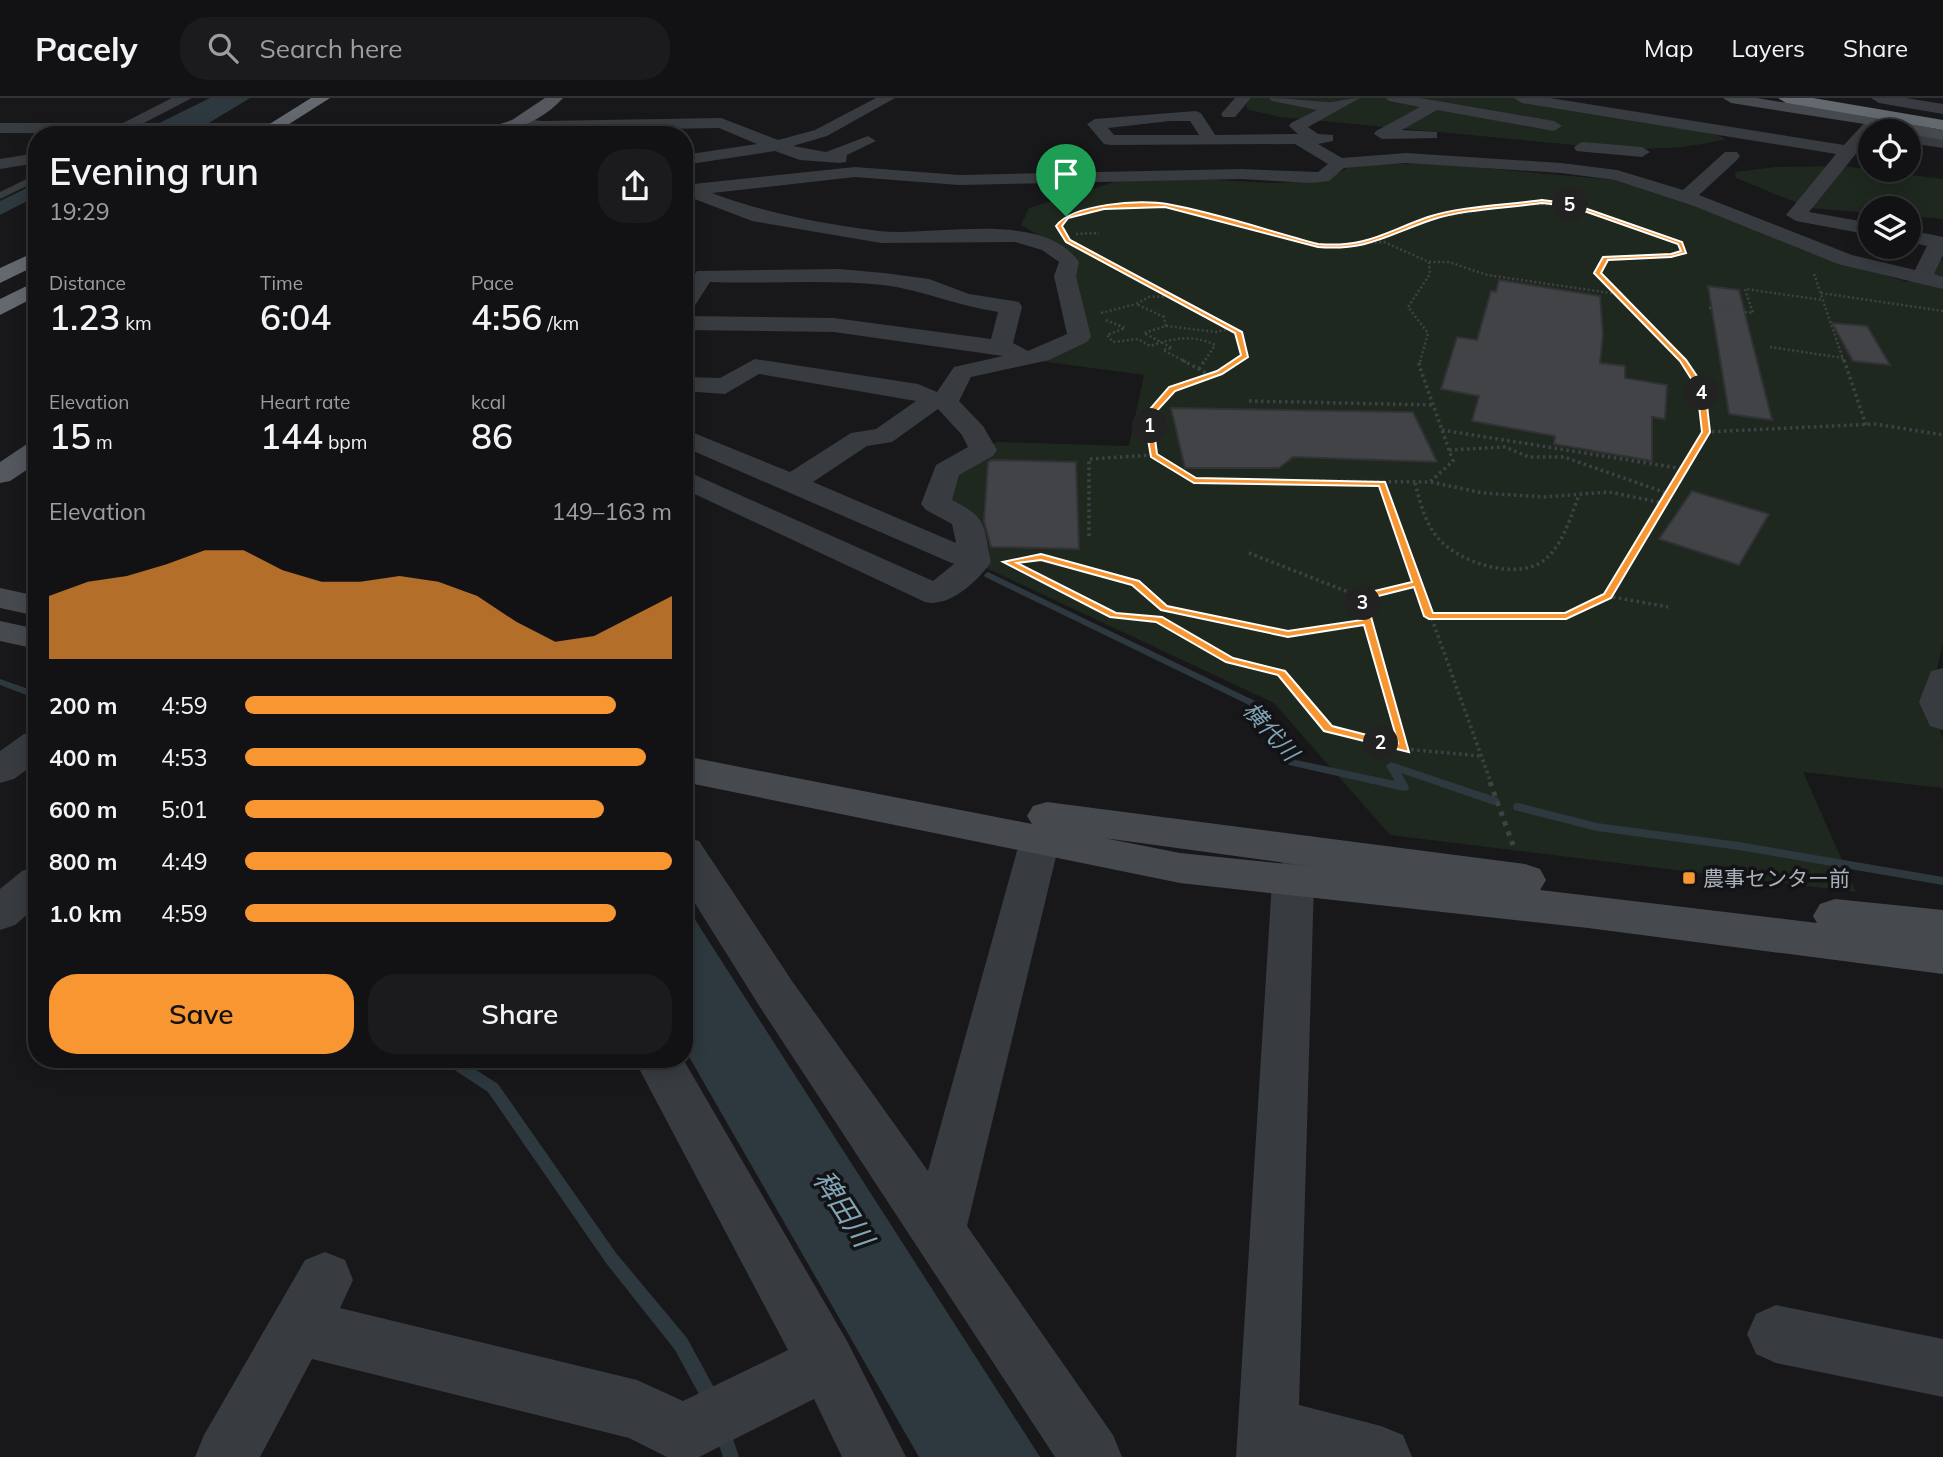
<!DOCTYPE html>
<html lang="en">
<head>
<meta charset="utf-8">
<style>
  :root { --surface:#121214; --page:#1b1b1d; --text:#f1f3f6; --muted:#9c9ea0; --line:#313234; --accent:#f89632 }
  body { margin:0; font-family:Mulish,"Noto Sans JP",sans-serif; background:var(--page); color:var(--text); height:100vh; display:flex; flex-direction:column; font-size:26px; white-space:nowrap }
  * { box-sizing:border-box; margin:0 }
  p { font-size:23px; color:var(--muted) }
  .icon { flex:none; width:38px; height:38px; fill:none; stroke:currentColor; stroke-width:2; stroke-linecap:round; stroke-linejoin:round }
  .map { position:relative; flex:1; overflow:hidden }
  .details { position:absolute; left:28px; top:28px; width:665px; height:942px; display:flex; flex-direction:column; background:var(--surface); border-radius:28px; box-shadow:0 4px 18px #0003,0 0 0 2px var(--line) }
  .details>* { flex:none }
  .tools { position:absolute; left:1858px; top:21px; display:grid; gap:14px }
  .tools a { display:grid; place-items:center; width:63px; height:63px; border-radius:50%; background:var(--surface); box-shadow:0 4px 18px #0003,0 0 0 2px var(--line); font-size:35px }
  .pin { position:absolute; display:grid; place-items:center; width:60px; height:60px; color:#fff; margin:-72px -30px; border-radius:50% 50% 50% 0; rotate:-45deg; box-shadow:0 0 7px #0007 }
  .pin .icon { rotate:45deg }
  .km { position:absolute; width:35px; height:35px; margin:-18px; border-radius:50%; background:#222; color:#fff; font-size:19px; line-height:35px; text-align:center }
  .round { display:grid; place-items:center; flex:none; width:74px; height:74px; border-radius:28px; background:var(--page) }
  .overview { display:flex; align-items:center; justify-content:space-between; height:119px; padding:0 21px }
  h1 { font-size:38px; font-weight:600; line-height:52px }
  .figures { display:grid; grid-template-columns:repeat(3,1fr); gap:10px; height:119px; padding:7px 21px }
  .figures div { display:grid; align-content:center }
  .figures b { font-size:35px; font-weight:600 }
  .figures small { font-size:19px; font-weight:400 }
  .figures p { font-size:19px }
  .chart { height:196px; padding:14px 21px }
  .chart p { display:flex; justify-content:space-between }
  .chart svg { width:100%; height:126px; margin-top:7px; fill:var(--accent); opacity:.7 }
  .action { display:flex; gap:14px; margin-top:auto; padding:14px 21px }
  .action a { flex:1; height:80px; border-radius:28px; background:var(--accent); color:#111; font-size:28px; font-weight:600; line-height:80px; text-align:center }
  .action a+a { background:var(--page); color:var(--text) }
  ul { padding:0 21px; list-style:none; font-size:23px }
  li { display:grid; grid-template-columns:112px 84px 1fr; align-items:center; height:52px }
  li i { height:18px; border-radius:9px; background:var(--accent) }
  header { display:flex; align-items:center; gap:42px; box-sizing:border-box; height:98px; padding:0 35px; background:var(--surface); border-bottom:2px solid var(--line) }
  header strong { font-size:33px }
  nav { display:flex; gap:38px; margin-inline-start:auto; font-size:24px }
  .search { width:490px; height:63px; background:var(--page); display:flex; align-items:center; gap:18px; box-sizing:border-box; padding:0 24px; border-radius:28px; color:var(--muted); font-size:26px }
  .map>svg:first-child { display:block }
</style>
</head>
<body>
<header>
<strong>Pacely</strong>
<div class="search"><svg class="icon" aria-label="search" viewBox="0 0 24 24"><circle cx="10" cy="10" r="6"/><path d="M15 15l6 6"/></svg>Search here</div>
<nav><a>Map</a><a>Layers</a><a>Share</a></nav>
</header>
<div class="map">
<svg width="1943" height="1359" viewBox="0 0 1943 1359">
  <rect width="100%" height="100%" fill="#18181a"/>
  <g fill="#1f281f">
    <path d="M1250,0H1530L1714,36L1726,41C1686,51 1648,52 1606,50L1281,19L1249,12L1246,8Z"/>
    <path d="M1430,65L1624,83L1762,131L1820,157L1907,184L1936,162H1943V544L1930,603L1943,641V690L1803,674L1856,794L1390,737L1274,605L982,468L946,406L952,376L971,367L996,344L1129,348L1144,277L1040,263L1083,242L1062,151L1021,127L1029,110L1121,82L1198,81L1272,85L1323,83L1351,68Z"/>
    <path d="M1842,68L1943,81V121L1909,118V110H1871V115L1809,110L1736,80L1735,74L1775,69Z"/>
  </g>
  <g fill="#2d393f">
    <path d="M210,0H250L189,37H135Z"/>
    <path d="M37,85V98L0,117V103Z"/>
    <path d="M684,804L692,817L1040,1359H919L684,950Z"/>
  </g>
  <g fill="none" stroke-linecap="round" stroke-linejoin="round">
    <g fill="#2d393f" fill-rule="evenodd">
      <path d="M988,474L1255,603L1296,662L1395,683L1386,668L1391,664L1498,700L1499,703L1494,707L1401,675L1409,689L1408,692L1404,693L1289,667L1249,607L985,479L984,477Z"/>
      <path d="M0,581L37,594V601L0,587Z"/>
      <path d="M1518,705L1597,725L1739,744L1943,779V787L1739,752L1597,733L1514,712L1513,709L1514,706Z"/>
      <path d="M443,961H459L498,986L616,1155L687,1240L718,1297L720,1303L718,1309L712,1311L706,1309L675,1252L606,1165L488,994L444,965Z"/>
      <path d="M722,1324L728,1326L739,1359H723L714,1332L716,1326Z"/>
    </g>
  </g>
  <g fill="#424347" stroke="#323236" stroke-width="2">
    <path d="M1499,182L1600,198L1603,236L1600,265L1625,268V280L1667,287L1665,321L1652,319V363L1554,346L1555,338L1472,323L1479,298L1441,291L1457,239L1477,242L1491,193L1496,194Z"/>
    <path d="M1708,188L1739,192L1772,322L1729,316Z"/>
    <path d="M1832,225L1867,228L1890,267L1853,263Z"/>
    <path d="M1171,310L1413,314L1437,364L1293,359L1279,370H1185Z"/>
    <path d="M992,362L1076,364L1079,451L991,449L984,423L988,364Z"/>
    <path d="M1692,393L1769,416L1739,467L1659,441Z"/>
  </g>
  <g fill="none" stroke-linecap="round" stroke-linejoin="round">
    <g stroke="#3e4246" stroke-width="2" stroke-dasharray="2 2.5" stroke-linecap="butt">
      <path d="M1075,117C1118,99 1167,105 1211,117"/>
      <path d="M1452,117C1508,109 1544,98 1600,117"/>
    </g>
    <g stroke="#3e4246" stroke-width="2.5" stroke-dasharray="2 2.5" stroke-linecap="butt">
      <path d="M1204,115L1318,148L1384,144L1429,164L1430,176L1408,209L1428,235L1420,264"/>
      <path d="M1595,115L1680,145L1684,154L1671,158L1606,161L1597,175L1684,264"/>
      <path d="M1059,127L1079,115"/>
      <path d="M1076,136L1099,135"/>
      <path d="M1379,142L1431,120L1464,115"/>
      <path d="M1093,156L1239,234L1245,257L1235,264"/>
      <path d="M1429,164H1449L1487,177L1617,196"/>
      <path d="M1814,176L1844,264"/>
      <path d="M1821,195L1943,213"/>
      <path d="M1709,210L1753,215L1745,191L1823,202"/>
      <path d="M1101,215L1136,206"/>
      <path d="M1106,222L1125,230L1107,237L1113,244L1138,241L1150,248C1173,240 1193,236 1215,247L1204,264"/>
      <path d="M1166,228L1164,219L1136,206L1149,199L1174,198"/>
      <path d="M1770,249L1843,260"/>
      <path d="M1186,264L1163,252L1172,250L1144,235L1166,228L1216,234L1232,230"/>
    </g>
    <g stroke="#3e4246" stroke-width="3.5" stroke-dasharray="2.5 3.5" stroke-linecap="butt">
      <path d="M1182,262L1210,277"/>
      <path d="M1844,262L1866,327"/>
      <path d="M1199,271L1205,262"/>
      <path d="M1249,303L1433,307"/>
      <path d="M1442,332L1684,371"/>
      <path d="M1706,334L1875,326L1943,337"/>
      <path d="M1449,352L1505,349L1529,359H1564L1669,396"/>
      <path d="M1154,357L1148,318L1172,291L1219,275L1237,262"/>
      <path d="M1431,384L1483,395L1544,399L1609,394L1663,405"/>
      <path d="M1383,385L1491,685"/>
      <path d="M1415,385C1420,404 1425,425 1438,440C1458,464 1515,483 1543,463C1563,448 1570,420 1579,397"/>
      <path d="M1089,438V361L1154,357L1194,382L1430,384L1453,363L1419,267L1420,262"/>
      <path d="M1249,455L1361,499"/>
      <path d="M1417,486L1361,499L1405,651L1480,658"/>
      <path d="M1607,498L1668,509"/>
      <path d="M1429,518H1566L1607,498L1706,334L1701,290L1683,262"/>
      <path d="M1368,524L1288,536L1164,510L1135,485L1041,459L1007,464L1114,517L1158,521L1229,562L1282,575L1328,630L1405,651"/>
    </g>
    <path stroke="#3e4246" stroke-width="5" stroke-dasharray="4.5 6" stroke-linecap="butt" d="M1490,684L1513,747"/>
    <path fill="#383b3f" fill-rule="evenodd" d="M37,76V83L0,101V94Z"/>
    <g fill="#383b3f" fill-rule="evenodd">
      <path d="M172,0H192L144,25H273L475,32L483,37L0,35V25H123Z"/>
      <path d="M876,0H895L827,38L793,48L826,54L868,38L876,43L847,57L846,64L840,65L800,62L775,53L684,67V57L757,46L719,30L542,33L518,30L510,25L518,20L542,23L721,20L778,42L815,32Z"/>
      <path d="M1235,0H1251L1235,19H1223L1221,16Z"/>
      <path d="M1269,0C1289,0 1307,3 1326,4C1335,5 1348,0 1360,0L1308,29L1318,36L1333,37V43L1318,46L1342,60L1406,55L1561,65L1617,72L1683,92L1725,54H1737L1740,58L1737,62L1699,97L1852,157L1915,172L1927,148L1909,144V132L1943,139V157L1934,176L1943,179V191L1838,166L1694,108L1615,82L1561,75L1406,65L1344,70L1329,83L1312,85L1241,81L959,87L855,79L712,95C765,115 822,126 879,133C935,139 1043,111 1079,164L1076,178L1091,239L1087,244L1049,262L971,279L959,303L983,328L997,352L993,358L959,377L952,402C989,421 982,425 991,464C977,484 949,510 925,504L684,391V372L933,483L954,466L684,349V331L790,374L851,335L876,331L916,303L759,276L725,296L684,293V279L720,280L755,261L918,286L937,294L954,269L1003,258L834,234L684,232V218L834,220L991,241L998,214C958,208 923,192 883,187C826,181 768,186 710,184L692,212L684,214V190L697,173L839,171L884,175L929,181L969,196L1019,204L1022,209L1013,245L1028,253L1067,236L1054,178L1059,164L1042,152L1015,144L881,145L752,123L684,97V87L855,69L959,77L1241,71L1318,74L1328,66L1295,46L1110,47L1104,46L1087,26L1095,21L1195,13L1201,15L1215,37L1298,36L1289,28L1291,25L1317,12L1272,3ZM1170,23H1190L1199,37H1114L1108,30ZM938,311L962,337L968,349L936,367L921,406L926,412L952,426L956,445L813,384L867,348L892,344Z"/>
      <path d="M1386,0H1420L1554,23L1562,28L1554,33L1437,12L1402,32L1437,34V40L1382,41L1374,36L1376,33L1420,9L1389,3Z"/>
      <path d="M1514,0H1550L1844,47L1867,22H1879V28L1871,33V37L1809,114L1871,125V137L1796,123L1786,117L1836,56L1522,5Z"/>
      <path d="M1871,0H1906L1943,6V16L1879,5Z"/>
      <path d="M1909,35L1943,40V50L1909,45Z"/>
      <path d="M1582,44L1642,49L1650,54L1642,59L1576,53L1574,49Z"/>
      <path d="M37,55V65L0,71V61Z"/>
      <path d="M1943,570V632L1930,628L1919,604L1931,573Z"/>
      <path d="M37,633V664L14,681L0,685V653L24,636Z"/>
      <path d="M1040,727L1054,732L1060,742L967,1128L1113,1337L1122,1359H1055L760,909L684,788V739L699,743L792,883L928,1073L1020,742L1026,732Z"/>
      <path d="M1310,738L1325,742L1331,753L1314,783L1299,1307L1381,1328L1403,1337L1412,1359H1236L1272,783L1295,742Z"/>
      <path d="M37,768V808L15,827L0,832V791L22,773Z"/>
      <path d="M634,961H683L847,1243L906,1359H842L814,1301L699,1359H667L629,1340L312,1261L260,1359H195L204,1337L305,1162L325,1154L345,1162L353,1182L340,1210L637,1282L683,1303L788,1252Z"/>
      <path d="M1776,1207L1943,1241V1299L1776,1265L1756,1256L1747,1236L1756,1216Z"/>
    </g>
    <g fill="#464a4f" fill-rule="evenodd">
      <path d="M1723,0H1757L1943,32V42L1909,36V33L1731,5Z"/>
      <path d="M0,490L37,498V518L0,510Z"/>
      <path d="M0,523L37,531V551L0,543Z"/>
      <path d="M684,658L1032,726L1027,718L1033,708L1047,704L1525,766L1540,771L1546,782L1540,792L1817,825L1813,818L1820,806L1835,801L1943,812V876L1588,830L1180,785L684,684ZM1104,740L1315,769L1180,755Z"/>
    </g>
    <g fill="#54585e" fill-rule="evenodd">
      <path d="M545,0H563C538,28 502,37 467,37L512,22Z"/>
      <path d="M37,344V365L10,383L0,385V364L27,346Z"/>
    </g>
    <g fill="#646970" fill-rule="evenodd">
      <path d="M311,0H330L272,37H252Z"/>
      <path d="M1778,0H1813L1943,22V32L1786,5Z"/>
      <path d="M37,153V167L0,185V170Z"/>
      <path d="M37,183V198L0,217V201Z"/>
    </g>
  </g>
  <path fill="#f89632" stroke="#fff" stroke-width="2" fill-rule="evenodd" d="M1542,102L1573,106L1682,144L1686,155L1671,159L1608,162L1601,175L1686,262L1705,290L1710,334L1611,500L1566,521H1429L1424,518L1414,489L1366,501L1409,654L1324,633L1278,577L1226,564L1156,524L1110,519L1003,464L1041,456L1139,483L1167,508L1288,533L1362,522L1358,497L1412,484L1379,388L1194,385L1151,359L1144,318L1169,289L1217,273L1241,257L1235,235L1066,144L1056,128C1072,106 1141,101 1167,106C1218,115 1268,133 1318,146C1366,150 1385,134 1428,119C1461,108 1507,107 1542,102ZM1542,105L1570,108L1678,146L1681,153L1671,156L1603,159L1594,175L1680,263L1697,290L1702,334L1604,496L1565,515H1433L1385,384L1196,380L1157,356L1152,318L1175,293L1222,276L1248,259L1242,234L1070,142L1062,128L1068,120L1104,111L1165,109L1318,149C1367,153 1387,137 1431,122C1463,111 1508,110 1542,105ZM1041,462L1132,487L1161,512L1288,539L1364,527L1398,645L1332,628L1285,573L1233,560L1162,519L1116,515L1017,465Z"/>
  <rect fill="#f89632" stroke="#131315" stroke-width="2.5" x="1682" y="773" width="14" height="14" rx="3.5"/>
  <g text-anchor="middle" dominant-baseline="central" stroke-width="7" stroke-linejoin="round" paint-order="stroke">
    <g font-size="21" fill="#a9b1ba" stroke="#131315" text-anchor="start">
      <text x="1703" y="780">農事センター前</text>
    </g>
    <g font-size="23" font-style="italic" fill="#80a5b6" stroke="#131315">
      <text transform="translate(1271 633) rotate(48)">横代川</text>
    </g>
    <g font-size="28" font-style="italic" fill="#80a5b6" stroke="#131315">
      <text transform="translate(844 1110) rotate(57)">稗田川</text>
    </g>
  </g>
</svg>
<div class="tools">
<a><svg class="icon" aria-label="locate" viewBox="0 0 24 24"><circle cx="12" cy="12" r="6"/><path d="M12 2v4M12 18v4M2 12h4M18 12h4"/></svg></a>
<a><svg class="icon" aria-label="layers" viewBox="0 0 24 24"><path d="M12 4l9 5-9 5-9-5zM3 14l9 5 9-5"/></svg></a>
</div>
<div class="pin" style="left:1066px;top:118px;background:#1e9e55"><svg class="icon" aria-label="arrive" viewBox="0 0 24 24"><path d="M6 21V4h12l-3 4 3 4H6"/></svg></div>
<b class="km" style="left:1150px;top:328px">1</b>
<b class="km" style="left:1381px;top:645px">2</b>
<b class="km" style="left:1363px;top:505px">3</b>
<b class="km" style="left:1702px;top:295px">4</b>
<b class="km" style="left:1570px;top:107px">5</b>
<section class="details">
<div class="overview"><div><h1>Evening run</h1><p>19:29</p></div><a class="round"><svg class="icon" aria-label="share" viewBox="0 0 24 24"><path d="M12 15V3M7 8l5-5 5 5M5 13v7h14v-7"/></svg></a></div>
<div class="figures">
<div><p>Distance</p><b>1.23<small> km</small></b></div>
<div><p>Time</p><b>6:04</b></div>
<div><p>Pace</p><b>4:56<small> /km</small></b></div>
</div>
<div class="figures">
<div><p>Elevation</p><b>15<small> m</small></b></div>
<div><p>Heart rate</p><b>144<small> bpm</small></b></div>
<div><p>kcal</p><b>86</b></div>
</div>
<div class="chart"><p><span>Elevation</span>149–163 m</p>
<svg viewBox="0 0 160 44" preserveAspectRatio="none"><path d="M0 44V22L10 17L20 15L30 11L40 6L50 6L60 13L70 17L80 17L90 15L100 17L110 22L120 31L130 38L140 36L150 29L160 22V44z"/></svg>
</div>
<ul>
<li><b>200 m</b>4:59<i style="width:87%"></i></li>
<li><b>400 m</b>4:53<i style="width:94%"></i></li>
<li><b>600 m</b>5:01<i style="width:84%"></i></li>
<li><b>800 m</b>4:49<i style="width:100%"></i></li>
<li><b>1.0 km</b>4:59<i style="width:87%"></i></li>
</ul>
<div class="action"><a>Save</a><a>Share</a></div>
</section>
</div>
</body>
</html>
